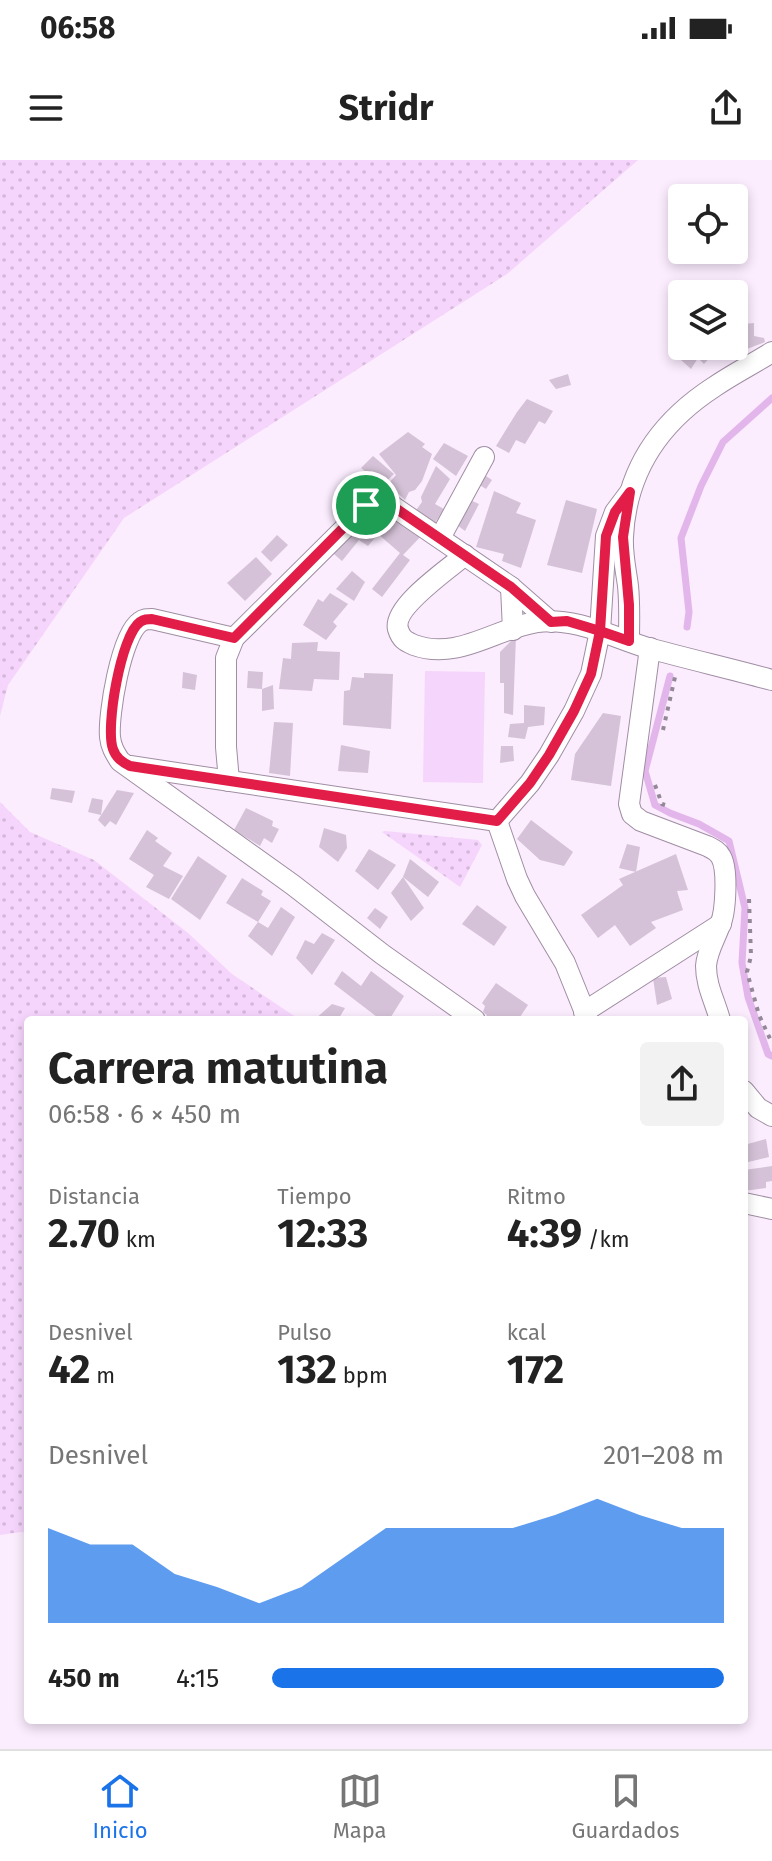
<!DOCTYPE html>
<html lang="es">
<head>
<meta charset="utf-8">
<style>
  :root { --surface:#fff; --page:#f2f2f2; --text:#222; --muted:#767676; --line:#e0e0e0; --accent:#1a73e8 }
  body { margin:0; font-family:"Fira Sans",sans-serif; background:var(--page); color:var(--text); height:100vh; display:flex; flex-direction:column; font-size:30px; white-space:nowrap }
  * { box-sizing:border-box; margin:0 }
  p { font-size:26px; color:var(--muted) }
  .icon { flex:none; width:44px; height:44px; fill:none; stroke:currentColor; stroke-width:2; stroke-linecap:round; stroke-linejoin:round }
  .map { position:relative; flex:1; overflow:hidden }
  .details { position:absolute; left:24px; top:856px; width:724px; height:708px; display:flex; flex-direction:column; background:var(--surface); border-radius:8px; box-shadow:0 4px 12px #0003 }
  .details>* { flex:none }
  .buttons { position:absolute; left:668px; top:24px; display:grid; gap:16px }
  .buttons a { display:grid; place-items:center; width:80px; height:80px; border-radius:8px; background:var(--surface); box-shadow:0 4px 12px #0003; font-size:40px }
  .pin { position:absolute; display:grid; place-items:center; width:68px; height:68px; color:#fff; margin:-34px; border:4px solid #fff; border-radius:50%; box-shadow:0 2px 8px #0007 }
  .round { display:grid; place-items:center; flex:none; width:84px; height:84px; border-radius:8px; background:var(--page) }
  .summary { display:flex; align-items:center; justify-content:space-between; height:136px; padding:0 24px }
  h1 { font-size:44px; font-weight:700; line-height:60px }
  .metrics { display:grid; grid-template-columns:repeat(3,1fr); gap:12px; height:136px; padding:8px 24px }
  .metrics div { display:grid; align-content:center }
  .metrics b { font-size:40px; font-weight:700 }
  .metrics small { font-size:22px; font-weight:400 }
  .metrics p { font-size:22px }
  .chart { height:224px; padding:16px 24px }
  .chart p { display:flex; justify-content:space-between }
  .chart svg { width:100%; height:144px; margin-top:8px; fill:var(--accent); opacity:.7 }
  ul { padding:0 24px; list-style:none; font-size:26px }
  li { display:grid; grid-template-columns:128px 96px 1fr; align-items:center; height:60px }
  li i { height:20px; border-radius:10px; background:var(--accent) }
  .status { display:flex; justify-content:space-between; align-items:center; height:56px; padding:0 40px; background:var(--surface); direction:ltr }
  .status svg { height:22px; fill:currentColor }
  header { display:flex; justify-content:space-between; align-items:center; height:104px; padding:0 24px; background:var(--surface); font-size:36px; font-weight:700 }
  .menu { display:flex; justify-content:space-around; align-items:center; height:112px; border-top:2px solid var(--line); background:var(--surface); font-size:22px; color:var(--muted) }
  .menu a { display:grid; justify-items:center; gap:4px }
  .menu .selected { color:var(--accent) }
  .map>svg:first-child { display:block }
</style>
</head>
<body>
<div class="status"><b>06:58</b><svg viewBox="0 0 49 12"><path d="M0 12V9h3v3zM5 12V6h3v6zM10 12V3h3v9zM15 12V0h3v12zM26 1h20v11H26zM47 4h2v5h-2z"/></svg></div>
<header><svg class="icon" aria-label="menu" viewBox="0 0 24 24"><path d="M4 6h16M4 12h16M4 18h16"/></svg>Stridr<svg class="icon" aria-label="share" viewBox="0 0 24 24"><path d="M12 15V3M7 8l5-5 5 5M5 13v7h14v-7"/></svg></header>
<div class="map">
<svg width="772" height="1589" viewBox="0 0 772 1589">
  <defs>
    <pattern id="grass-dots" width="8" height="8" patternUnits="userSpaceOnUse" patternTransform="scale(2)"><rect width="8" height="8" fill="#f6d5fc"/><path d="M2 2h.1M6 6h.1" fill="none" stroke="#d4b7d9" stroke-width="1.8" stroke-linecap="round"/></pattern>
  </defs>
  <rect width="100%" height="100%" fill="#fbecfe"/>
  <g fill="url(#grass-dots)">
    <path d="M0,0H638L507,114L124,358L8,525L0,556Z"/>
    <path d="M0,642L30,672L94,700L188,773L232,814L300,860H28V1373L21,1372L0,1375Z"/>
    <path d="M385,671L478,680L482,685L460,727L382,672Z"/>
  </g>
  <path fill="#f6d5fc" d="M425,511L485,512L483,623L423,622Z"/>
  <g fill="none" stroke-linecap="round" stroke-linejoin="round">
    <g stroke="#e2b5eb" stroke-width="7">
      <path d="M687,467L689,452L681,378L701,326L723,282L772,238"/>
      <path d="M670,516L645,611L655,645L670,653L699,664L729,681L745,748L742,803L748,837L768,894L772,896"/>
    </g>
  </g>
  <g fill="#d5c2d8">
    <path d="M754,163V176L764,178L765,182L731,195L727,187L734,186L741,178L734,179V165Z"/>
    <path d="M694,186H712L708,191L712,195L704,204L698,198L691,209L681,200Z"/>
    <path d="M568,214L571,225L556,229L549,220Z"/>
    <path d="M527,239L553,251L545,264L539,261L525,284L516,280L509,293L496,286L517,252Z"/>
    <path d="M408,272L425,284L422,287L432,294L422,321L415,330L409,332L405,340L388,324L396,315L379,294Z"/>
    <path d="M444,283L468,296L456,316L433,299Z"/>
    <path d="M373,296L394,314L382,325L361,308Z"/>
    <path d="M436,306L450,319L435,344L444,349L435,363L414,353L422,342L421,337Z"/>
    <path d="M483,314L492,320L486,329L478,324Z"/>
    <path d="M494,331L521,343L516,353L536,360L521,408L502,401L504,394L476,387Z"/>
    <path d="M470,340L479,344L465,371L457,365Z"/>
    <path d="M566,340L597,349L582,413L547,405Z"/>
    <path d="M387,343L424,373L403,395L410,400L382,437L372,429L400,393L378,374L368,386L359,380L342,401L327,388L358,354L370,364Z"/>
    <path d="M277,375L288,385L271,402L261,392Z"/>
    <path d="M256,397L272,414L245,441L227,423Z"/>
    <path d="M352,411L365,422L354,441L336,429Z"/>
    <path d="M330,433L348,444L333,462L337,466L326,480L303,465L318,439L323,442Z"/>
    <path d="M516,476L513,555L504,553V523H500V492Z"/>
    <path d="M318,482L317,491L340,492L339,520L314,519L312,531L279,529L283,498L291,499L292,483Z"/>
    <path d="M248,511L263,512L262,529L273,525L274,549L262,551V529L247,528Z"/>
    <path d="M183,512L197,515L195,530L182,528Z"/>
    <path d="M364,513L393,514L391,569L343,565L344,531L350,530L352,517L364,518Z"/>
    <path d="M524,545L545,547L544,565L528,567L525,579L508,577L510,564L524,563Z"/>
    <path d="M603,553L621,556L611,626L571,620L575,594Z"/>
    <path d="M274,562L293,563L290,616L269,613Z"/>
    <path d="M341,585L370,591L368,613L338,611Z"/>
    <path d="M501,586H513L514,601L500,603Z"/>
    <path d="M52,628L75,631L72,643L50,639Z"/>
    <path d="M117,630L134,633L116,665L110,661L105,667L98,660Z"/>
    <path d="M92,638L103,640L101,655L88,652Z"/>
    <path d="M246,648L273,661L272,666L279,669L272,683L264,678L260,686L234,670Z"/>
    <path d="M531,660L573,692L564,706L540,700L517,679Z"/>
    <path d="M324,668L346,675L347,688L338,702L319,687Z"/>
    <path d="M147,670L158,678L155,681L172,693L163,706L183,716L169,739L146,727L154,715L129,699Z"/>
    <path d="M627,684L640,687L636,712L619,708Z"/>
    <path d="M369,689L396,705L378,730L355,711Z"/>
    <path d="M676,694L688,730L677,731L683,750L651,762L656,768L630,786L615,765L598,778L581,755L623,725L619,719Z"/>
    <path d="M198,696L227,716L200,760L171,739Z"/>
    <path d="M410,699L439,722L428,737L403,717Z"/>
    <path d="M403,717L424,748L411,761L391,733Z"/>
    <path d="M242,718L263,731L261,735L271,741L258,762L226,743Z"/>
    <path d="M477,745L507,767L494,786L462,764Z"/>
    <path d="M281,747L295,757L272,796L248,776L258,762L268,768Z"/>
    <path d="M375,748L388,757L380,769L367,758Z"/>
    <path d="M322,773L335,780L312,815L296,798L305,780L314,784Z"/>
    <path d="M342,811L361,826L371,811L404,836L389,860H381L334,824Z"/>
    <path d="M666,817L672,839L657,845L653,818Z"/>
    <path d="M496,823L528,845L518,860H484L487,855L483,852L485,846L482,843Z"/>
    <path d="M332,844L345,848L338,860H314Z"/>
    <path d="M766,979L769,997L744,1003V985Z"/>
    <path d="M772,1006V1021L766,1022V1028L744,1031V1010Z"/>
  </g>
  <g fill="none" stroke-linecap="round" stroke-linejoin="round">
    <g stroke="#a08ea3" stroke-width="22">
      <g id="minor">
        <path d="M440,378L484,297"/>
        <path d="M465,395C450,408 392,447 398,469C401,479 405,481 414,485C458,501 496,468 537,462C576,457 612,477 648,488C689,499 731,509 772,520"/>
        <path d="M511,427L513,470"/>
        <path d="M234,478L152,459C147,459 144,459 140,462C121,475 108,555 110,577C111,587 115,593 120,601L293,725L382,794L475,860"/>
        <path d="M629,481C629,463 630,445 628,426C626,410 622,394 623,377C626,311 660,262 714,227C733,214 753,204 772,192"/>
        <path d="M650,488L629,644L632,654L641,661L707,686C713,689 718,691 721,697C728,709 726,752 720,765C715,779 707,791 706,806C706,826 715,841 720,860"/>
        <path d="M130,606L497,661L530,623L549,595L574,551L591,514L600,471L606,376L615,352L630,332"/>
        <path d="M229,621L226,587V498L234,478L372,341H384L388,343L511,427L551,462"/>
        <path d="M497,661L517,719L525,736L565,803L588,860"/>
        <path d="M584,852L721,764"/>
        <path d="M744,931L758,948L772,956"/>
        <path d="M744,1043L772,1049"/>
      </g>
    </g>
    <g stroke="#938896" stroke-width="4" stroke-dasharray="4 6" stroke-linecap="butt">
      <path d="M663,570L675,517"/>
      <path d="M655,625L662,644L665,645"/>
      <path d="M749,739L751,796L747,812L759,855L772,883"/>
    </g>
    <use href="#minor" stroke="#fff" stroke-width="20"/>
  </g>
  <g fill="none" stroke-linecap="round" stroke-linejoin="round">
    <g stroke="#fff" stroke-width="16">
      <path id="route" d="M366,345L234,478L152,459C147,459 144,459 140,462C121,475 105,568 113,589C116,598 122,602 130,606L497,661L530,623L549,595L574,551L591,514L600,471L629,481V445L623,377L630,332L615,352L606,376L600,471L567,461L551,462L511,427L388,343L377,340L366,345"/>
    </g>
    <use href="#route" stroke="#e11d48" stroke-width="10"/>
  </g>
</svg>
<div class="buttons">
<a><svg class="icon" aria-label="locate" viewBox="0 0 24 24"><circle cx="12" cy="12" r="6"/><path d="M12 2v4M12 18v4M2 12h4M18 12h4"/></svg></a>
<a><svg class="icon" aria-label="layers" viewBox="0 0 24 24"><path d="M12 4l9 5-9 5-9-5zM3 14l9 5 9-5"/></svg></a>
</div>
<div class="pin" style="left:366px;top:345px;background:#1e9e55"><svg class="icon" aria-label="arrive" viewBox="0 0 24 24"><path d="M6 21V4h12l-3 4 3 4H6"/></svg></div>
<section class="details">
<div class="summary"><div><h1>Carrera matutina</h1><p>06:58 · 6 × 450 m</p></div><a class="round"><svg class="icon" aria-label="share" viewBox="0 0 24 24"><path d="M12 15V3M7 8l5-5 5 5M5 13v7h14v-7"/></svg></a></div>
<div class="metrics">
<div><p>Distancia</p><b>2.70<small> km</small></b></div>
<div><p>Tiempo</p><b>12:33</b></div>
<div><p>Ritmo</p><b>4:39<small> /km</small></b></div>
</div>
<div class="metrics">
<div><p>Desnivel</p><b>42<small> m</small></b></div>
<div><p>Pulso</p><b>132<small> bpm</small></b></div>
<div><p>kcal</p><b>172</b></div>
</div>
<div class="chart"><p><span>Desnivel</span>201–208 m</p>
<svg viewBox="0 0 160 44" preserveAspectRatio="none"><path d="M0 44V15L10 20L20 20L30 29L40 33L50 38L60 33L70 24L80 15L90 15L100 15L110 15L120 11L130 6L140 11L150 15L160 15V44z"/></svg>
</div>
<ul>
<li><b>450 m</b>4:15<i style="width:100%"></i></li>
</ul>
</section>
</div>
<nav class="menu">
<a class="selected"><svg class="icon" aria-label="home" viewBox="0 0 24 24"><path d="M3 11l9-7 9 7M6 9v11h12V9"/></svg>Inicio</a>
<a><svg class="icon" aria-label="map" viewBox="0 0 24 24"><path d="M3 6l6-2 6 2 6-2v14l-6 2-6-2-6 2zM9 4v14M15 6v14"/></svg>Mapa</a>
<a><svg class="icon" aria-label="saved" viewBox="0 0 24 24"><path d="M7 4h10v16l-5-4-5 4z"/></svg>Guardados</a>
</nav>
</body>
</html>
